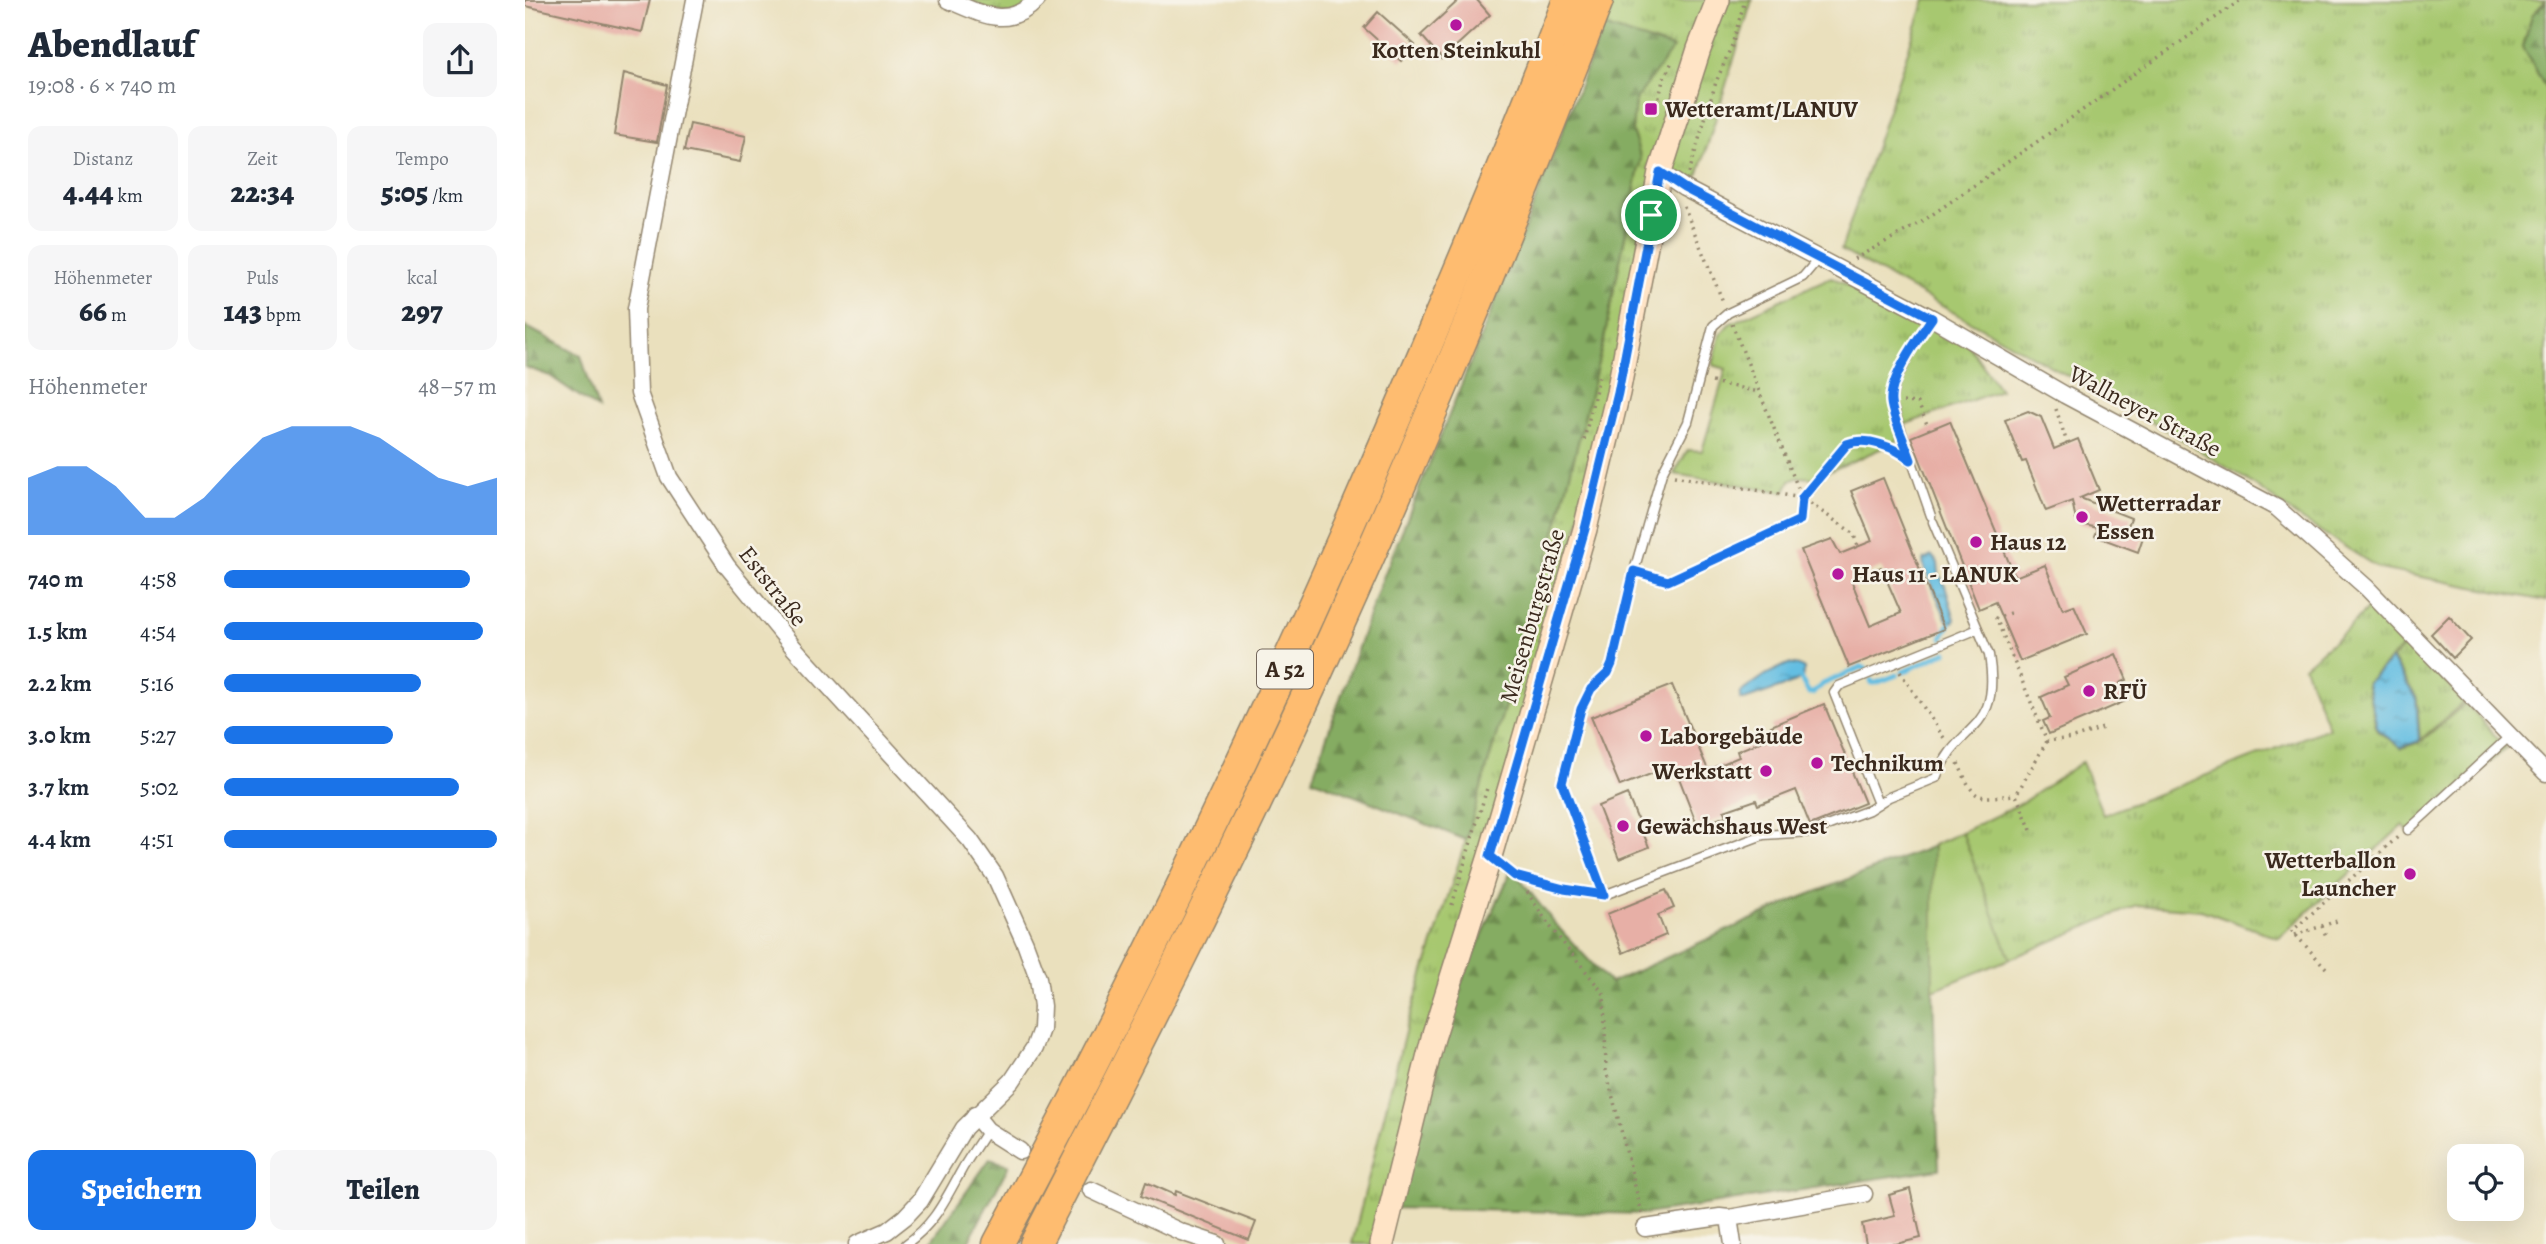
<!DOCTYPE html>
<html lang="de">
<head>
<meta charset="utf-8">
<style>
  :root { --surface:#fff; --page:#f6f6f7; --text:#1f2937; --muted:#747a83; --accent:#1a73e8 }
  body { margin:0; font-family:Alegreya,serif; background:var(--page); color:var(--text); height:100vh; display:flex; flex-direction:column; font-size:26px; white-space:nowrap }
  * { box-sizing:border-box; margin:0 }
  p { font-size:23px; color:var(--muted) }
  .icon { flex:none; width:38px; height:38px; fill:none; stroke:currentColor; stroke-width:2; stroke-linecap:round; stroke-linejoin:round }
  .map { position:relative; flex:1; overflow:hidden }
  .details { display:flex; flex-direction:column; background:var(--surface); width:525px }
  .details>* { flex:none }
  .tools { position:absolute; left:1922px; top:1144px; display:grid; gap:14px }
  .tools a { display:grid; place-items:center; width:77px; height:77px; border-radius:14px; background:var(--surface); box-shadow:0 7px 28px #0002; font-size:35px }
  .pin { position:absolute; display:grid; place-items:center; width:60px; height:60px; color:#fff; margin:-30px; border:4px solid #fff; border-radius:50%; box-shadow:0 2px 7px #0007 }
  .round { display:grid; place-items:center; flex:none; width:74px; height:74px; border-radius:14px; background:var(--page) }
  .overview { display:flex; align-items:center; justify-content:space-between; height:119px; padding:0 28px }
  h1 { font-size:38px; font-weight:800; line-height:52px }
  .figures { display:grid; grid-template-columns:repeat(3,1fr); gap:10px; height:119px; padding:7px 28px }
  .figures div { display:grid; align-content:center; border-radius:14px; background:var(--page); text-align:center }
  .figures b { font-size:30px; font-weight:800 }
  .figures small { font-size:19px; font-weight:400 }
  .figures p { font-size:19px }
  .chart { height:196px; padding:14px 28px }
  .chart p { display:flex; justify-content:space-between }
  .chart svg { width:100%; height:126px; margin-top:7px; fill:var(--accent); opacity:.7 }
  .action { display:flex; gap:14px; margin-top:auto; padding:14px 28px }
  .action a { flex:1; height:80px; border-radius:14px; background:var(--accent); color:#fff; font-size:28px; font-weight:800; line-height:80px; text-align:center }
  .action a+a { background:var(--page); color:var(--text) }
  ul { padding:0 28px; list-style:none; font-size:23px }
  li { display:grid; grid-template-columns:112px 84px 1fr; align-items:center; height:52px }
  li i { height:18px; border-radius:9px; background:var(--accent) }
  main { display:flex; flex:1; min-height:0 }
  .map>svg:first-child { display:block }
</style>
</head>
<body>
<main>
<section class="details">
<div class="overview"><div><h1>Abendlauf</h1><p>19:08 · 6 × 740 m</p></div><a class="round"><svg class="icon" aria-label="share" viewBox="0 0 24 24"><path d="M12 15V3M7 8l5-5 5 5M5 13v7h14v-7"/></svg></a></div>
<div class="figures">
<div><p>Distanz</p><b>4.44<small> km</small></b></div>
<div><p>Zeit</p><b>22:34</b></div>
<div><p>Tempo</p><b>5:05<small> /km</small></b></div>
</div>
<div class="figures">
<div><p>Höhenmeter</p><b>66<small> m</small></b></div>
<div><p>Puls</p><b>143<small> bpm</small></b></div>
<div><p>kcal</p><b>297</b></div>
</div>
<div class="chart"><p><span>Höhenmeter</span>48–57 m</p>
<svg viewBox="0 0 160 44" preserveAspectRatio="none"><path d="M0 44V24L10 20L20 20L30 27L40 38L50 38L60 31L70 20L80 10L90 6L100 6L110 6L120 10L130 17L140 24L150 27L160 24V44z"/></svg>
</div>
<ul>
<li><b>740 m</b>4:58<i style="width:90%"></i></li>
<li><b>1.5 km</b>4:54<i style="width:95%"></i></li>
<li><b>2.2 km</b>5:16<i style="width:72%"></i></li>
<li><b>3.0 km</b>5:27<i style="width:62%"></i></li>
<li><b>3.7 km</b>5:02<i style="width:86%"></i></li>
<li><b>4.4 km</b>4:51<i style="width:100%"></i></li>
</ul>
<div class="action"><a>Speichern</a><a>Teilen</a></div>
</section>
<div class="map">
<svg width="2021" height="1244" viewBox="0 0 2021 1244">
  <defs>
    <pattern id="grass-tufts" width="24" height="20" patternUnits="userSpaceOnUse" patternTransform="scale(1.75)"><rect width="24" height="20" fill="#a7c870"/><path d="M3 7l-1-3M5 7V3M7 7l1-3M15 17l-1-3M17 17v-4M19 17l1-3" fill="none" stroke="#89a35b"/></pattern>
    <pattern id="forest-firs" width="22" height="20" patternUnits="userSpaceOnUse" patternTransform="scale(1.75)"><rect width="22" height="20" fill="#85ac62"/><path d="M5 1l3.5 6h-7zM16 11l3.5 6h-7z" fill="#6e8c50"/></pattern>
    <pattern id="water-ripples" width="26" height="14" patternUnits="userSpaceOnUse" patternTransform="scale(1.75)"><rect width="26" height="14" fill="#64bee2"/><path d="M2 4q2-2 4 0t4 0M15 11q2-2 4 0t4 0" fill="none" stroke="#549bb7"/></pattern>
  </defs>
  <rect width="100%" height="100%" fill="#f7f3e8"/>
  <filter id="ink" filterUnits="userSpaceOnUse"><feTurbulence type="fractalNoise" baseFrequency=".0143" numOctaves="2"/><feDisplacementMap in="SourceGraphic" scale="14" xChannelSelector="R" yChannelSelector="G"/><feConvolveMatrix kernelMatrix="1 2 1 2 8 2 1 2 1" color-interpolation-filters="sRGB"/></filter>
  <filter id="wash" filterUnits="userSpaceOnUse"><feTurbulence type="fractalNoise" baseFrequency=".00686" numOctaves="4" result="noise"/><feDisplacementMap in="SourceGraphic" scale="28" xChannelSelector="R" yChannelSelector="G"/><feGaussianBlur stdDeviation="1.57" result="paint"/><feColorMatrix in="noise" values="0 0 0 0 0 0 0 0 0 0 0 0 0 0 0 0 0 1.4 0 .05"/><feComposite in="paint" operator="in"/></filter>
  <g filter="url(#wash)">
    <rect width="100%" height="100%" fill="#eae0bd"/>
    <g fill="url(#grass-tufts)" stroke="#717947" stroke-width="2">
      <path d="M424,0H512L489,16Z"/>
      <path d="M1088,0H1227L1174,173L1168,181L1135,170L1090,392L855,1244H827L881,1028L941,840L1034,518L1079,339L1116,158L1107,131L1110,101L1147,48L1078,26Z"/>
      <path d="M1400,0H2021L2007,15L1998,47L2021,89V601L1855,569L1776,519L1722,480L1646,433L1316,250Z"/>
      <path d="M1306,277L1442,343L1475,390L1381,424L1371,442L1289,478L1274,477L1265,481L1259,492L1149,474L1163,450L1177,451L1201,369L1188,365L1195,335L1204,324Z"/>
      <path d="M1844,607L1881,643L1841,683L1852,731L1877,748L1895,742L1941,703L1981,748L1886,835L1878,825L1754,938L1676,910L1612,905L1485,959L1437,832L1495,804L1557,762L1578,815L1804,728L1779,666L1822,630Z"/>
      <path d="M1881,644L1940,701L1895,740L1892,698L1867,659Z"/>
    </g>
    <g fill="url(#forest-firs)" stroke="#606b40" stroke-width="2">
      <path d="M2021,2V89L1998,47L2007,15Z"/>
      <path d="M1078,26L1148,48L1110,101L1107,131L1116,158L1079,339L1034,518L941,840L787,779L853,590L993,245Z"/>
      <path d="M0,326L56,356L73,409L25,376L0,367Z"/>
      <path d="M1408,846V991L1414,1169L1120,1214L867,1208L910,1040L987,869L1031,925L1085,983L1270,900Z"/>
      <path d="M465,1159L484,1165L442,1244H404Z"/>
    </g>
    <path fill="#a7c870" stroke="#717947" stroke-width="2" d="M1437,832L1485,959L1408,990V845Z"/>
    <g fill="url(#water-ripples)" stroke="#507480" stroke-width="2">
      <path d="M1407,556L1413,563L1414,575L1419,583L1430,619L1429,622L1422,620L1399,567L1398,560Z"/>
      <path d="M1866,660L1891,698L1894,741L1876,747L1853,730L1842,683Z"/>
      <path d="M1263,664L1274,666L1279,669L1278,676L1271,682L1219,700L1215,699L1216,692L1242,674Z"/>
    </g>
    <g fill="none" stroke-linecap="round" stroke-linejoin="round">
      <g stroke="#64bee2" stroke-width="5">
        <path d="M1417,638L1425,623"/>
        <path d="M1378,672L1421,652"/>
        <path d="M1275,678L1284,693H1288L1298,684L1337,667L1341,669"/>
        <path d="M1346,680L1347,683H1351L1372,675"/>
      </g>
    </g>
    <g id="blocks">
      <g fill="#e7afa6" fill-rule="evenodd">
        <path d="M0,0H125L117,32L0,6Z"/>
        <path d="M934,0H952L965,15L917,59L896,35Z"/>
        <path d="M853,12L890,45L876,61L839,28Z"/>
        <path d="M99,73L142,85L132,142L89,135Z"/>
        <path d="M165,124L221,136L215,162L159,151Z"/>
        <path d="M1503,411L1516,417L1529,449L1553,439L1574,490L1555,498L1606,518L1601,531L1618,537L1613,552L1570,536L1573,528L1555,524L1551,520L1547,501L1521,511L1501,461L1497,462L1480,420Z"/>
        <path d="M1425,421L1490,577L1520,565L1538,609L1549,605L1562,634L1495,661L1470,602L1454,609L1386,437Z"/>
        <path d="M1358,478L1419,629L1324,667L1276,550L1307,539L1315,554L1347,541L1326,491ZM1356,567L1376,613L1345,626L1326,580Z"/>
        <path d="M1924,616L1946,640L1928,658L1906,634Z"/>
        <path d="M1591,654L1602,680L1595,683L1603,700L1524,734L1518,721L1525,718L1516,697L1543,685L1539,677Z"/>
        <path d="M1147,685L1183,770L1214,757L1212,751L1250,736L1246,726L1299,704L1340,803L1285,825L1271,790L1233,805L1231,800L1199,811L1201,816L1173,827L1149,765L1095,786L1066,717Z"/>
        <path d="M1102,794L1124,847L1094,859L1073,806Z"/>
        <path d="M1141,890L1149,908L1133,915L1141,935L1098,953L1082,914Z"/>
        <path d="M621,1182L650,1195L651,1191L731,1222L724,1240L616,1196Z"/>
        <path d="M1385,1189L1396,1238L1371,1244H1341L1337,1224L1370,1216L1364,1195Z"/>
      </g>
    </g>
  </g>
  <g filter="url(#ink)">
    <use href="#blocks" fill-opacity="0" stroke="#92856e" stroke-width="2"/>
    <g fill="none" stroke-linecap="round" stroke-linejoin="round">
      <g stroke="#92856e" stroke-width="11">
        <g id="lane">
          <path d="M1294,258L1278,277L1203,313L1188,326L1163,422L1137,473L1109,571L1087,664L1083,673L1066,689L1056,709L1037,783L1079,895L1238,835L1286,832L1344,810L1364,797L1411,778C1433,720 1477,735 1464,655L1408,522"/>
          <path d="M1406,516L1366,401L1371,380L1394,336L1407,318"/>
          <path d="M1353,804L1309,693L1314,686L1453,629"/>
          <path d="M1883,830L1986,735"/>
          <path d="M967,857L990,876L1039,889L1079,895"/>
          <path d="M381,1244C409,1224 419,1202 435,1173C443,1158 453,1145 462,1130"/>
        </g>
      </g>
      <g stroke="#92856e" stroke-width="19">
        <g id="street">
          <path d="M170,0L111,309L114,393L144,477L202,566L269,648L445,840L470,876L500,943L513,978L517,1006L516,1029L509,1048L487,1081L439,1128L395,1201L380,1217L362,1231L332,1244"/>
          <path d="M423,0C457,14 482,30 512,0"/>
          <path d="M1135,172L1159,188L1407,318L1540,395L1752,508L1842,588L2021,773"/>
          <path d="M450,1115L462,1130L495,1151"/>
          <path d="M566,1190L656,1232L692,1244"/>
          <path d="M1204,1218L1339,1194"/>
          <path d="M1120,1228L1195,1217L1204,1218L1208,1244"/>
        </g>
      </g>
      <g stroke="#92856e" stroke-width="26">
        <path id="secondary" d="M857,1244L908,1038L965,856L1060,529L1093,393L1135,172L1174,49L1193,0"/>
      </g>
      <g stroke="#92856e" stroke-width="33">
        <g id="highway">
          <path d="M473,1244C632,949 775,646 905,338C953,226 1000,114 1043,0"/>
          <path d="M510,1244C605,1059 700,873 787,684C890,459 984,231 1073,0"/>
        </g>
      </g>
      <g stroke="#92856e" stroke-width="3.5" stroke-dasharray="2 5" stroke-linecap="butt">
        <path d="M1131,112L1138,80L1148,60"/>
        <path d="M1164,173L1191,82L1207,45L1220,0"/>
        <path d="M1159,207L1199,304"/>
        <path d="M1329,259L1395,223L1716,0"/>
        <path d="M1187,382L1234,392"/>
        <path d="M1378,402L1393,403L1404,429"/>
        <path d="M1531,409L1542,443"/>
        <path d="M1059,440L1074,376"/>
        <path d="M1149,476L1277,498L1328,533L1333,546"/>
        <path d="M1277,498L1322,445L1338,440L1370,450"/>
        <path d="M1119,574L1143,581L1275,520L1277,498L1207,324"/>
        <path d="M1485,613L1471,618L1522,741L1548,738L1578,728"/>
        <path d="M1375,672L1421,741"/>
        <path d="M1433,763C1451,803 1449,798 1491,795"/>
        <path d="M1506,830L1491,795L1522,741"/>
        <path d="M1002,892L1024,925L1079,994L1081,1070L1117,1214"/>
        <path d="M927,905L963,785"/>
        <path d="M1797,926L1801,936"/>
        <path d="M1770,935L1815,920"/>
        <path d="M1801,968L1767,931L1875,835"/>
      </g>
      <use href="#lane" stroke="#fff" stroke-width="8"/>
      <use href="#street" stroke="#fff" stroke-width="16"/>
      <use href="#secondary" stroke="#ffe4c6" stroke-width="23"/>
      <use href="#highway" stroke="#febc70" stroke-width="30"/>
    </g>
  </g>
  <g fill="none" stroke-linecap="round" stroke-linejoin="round" filter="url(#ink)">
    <g stroke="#fff" stroke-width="14">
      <path id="route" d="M1135,172L1159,188L1407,318C1394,337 1364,378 1366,402C1367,416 1381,445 1386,460C1371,448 1342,436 1322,444L1277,498L1275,520L1143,581L1109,571L1087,664L1083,673L1066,689L1056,709L1037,783L1079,895L1039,889L990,876L965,856L1060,529L1093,393Z"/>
    </g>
    <use href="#route" stroke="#1a73e8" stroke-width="9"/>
  </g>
  <g fill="#b5179e" stroke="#f7f3e8" stroke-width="2.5">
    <circle cx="931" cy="25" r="7"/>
    <rect x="1119" y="102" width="14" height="14" rx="3.5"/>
    <circle cx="1557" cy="517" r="7"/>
    <circle cx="1451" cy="542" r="7"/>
    <circle cx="1313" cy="574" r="7"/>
    <circle cx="1564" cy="691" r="7"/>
    <circle cx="1121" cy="736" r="7"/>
    <circle cx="1292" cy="763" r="7"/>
    <circle cx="1241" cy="771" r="7"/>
    <circle cx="1098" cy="826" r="7"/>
    <circle cx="1885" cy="874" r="7"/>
  </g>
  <g text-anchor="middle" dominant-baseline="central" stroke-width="5" stroke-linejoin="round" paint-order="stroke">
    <rect fill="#f7f3e8" stroke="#73665b" stroke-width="2" x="732" y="649.5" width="56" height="39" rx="5"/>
    <g font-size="23" font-weight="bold" fill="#3b2a1e">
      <text x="760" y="669">A 52</text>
    </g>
    <g font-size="24" font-weight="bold" fill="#3b2a1e" stroke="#f7f3e8" text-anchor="start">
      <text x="931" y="50" text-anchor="middle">Kotten Steinkuhl</text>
      <text x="1140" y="109">Wetteramt/LANUV</text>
      <text x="1571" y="503">Wetterradar<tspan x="1571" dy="28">Essen</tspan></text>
      <text x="1465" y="542">Haus 12</text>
      <text x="1327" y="574">Haus 11 - LANUK</text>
      <text x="1578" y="691">RFÜ</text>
      <text x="1135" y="736">Laborgebäude</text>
      <text x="1306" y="763">Technikum</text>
      <text x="1227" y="771" text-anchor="end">Werkstatt</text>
      <text x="1112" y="826">Gewächshaus West</text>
      <text x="1871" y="860" text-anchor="end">Wetterballon<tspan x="1871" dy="28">Launcher</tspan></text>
    </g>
    <g font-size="24" fill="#3b2a1e" stroke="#f7f3e8">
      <text transform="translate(1620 411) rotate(28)">Wallneyer Straße</text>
      <text transform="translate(248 586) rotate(52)">Eststraße</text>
      <text transform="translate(1007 616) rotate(-74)">Meisenburgstraße</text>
    </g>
  </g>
</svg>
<div class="tools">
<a><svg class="icon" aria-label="locate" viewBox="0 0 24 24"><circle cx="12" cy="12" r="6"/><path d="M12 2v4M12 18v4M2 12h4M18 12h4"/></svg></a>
</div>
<div class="pin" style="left:1126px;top:215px;background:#1e9e55"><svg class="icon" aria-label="arrive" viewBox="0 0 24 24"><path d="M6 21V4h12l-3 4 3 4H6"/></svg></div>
</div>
</main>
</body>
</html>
